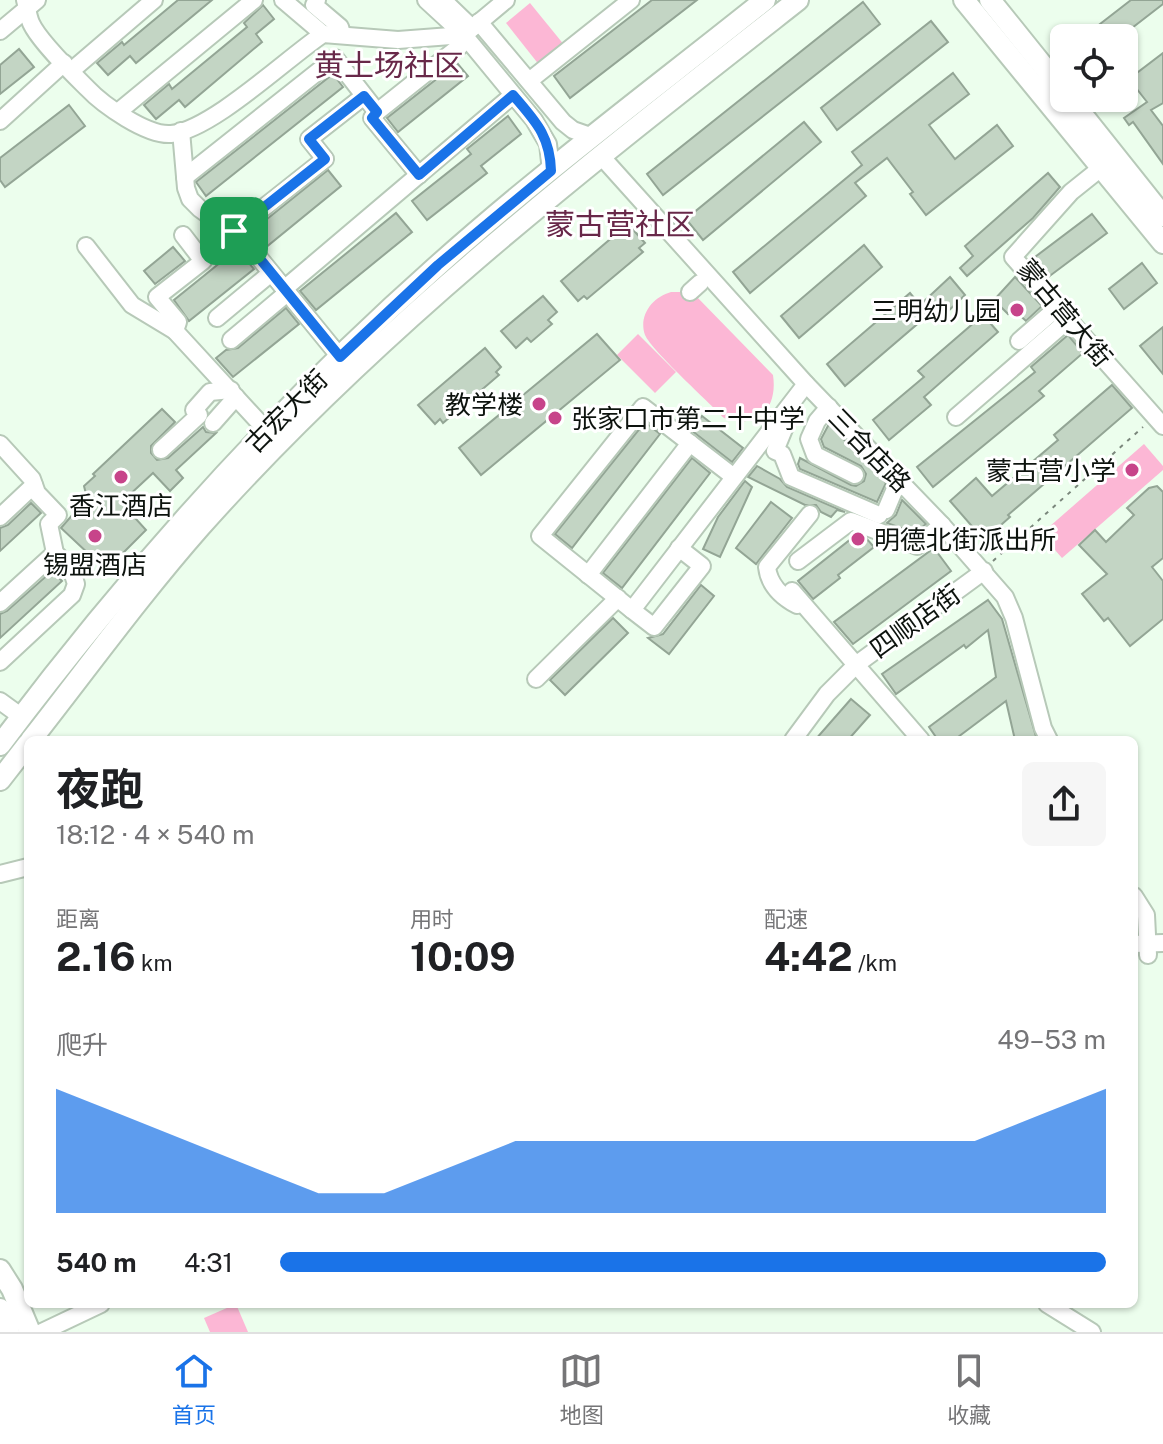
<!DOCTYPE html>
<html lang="zh">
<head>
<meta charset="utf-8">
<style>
  :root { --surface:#fff; --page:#f6f6f6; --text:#202124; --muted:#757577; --line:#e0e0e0; --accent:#1a73e8 }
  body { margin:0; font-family:"Public Sans","Noto Sans SC",sans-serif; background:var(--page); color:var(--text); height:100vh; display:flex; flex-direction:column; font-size:30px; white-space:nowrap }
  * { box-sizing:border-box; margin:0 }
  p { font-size:26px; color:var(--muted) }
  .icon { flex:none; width:44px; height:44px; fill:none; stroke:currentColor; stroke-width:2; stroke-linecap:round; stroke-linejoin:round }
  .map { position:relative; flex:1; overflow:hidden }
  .details { position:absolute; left:24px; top:736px; width:1114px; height:572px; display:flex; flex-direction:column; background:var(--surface); border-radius:12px; box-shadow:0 2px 6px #0004 }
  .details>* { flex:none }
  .fabs { position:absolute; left:1050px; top:24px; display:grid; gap:16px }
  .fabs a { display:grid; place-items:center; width:88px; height:88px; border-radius:12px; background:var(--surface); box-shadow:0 2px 6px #0004; font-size:40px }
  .pin { position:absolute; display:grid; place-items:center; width:68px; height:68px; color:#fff; margin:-34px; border-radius:16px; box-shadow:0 4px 12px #0006 }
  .round { display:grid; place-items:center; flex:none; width:84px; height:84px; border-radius:12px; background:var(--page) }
  .overview { display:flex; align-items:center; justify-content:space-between; height:136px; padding:0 32px }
  h1 { font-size:44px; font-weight:700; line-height:60px }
  .stats { display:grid; grid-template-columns:repeat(3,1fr); gap:12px; height:136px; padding:8px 32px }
  .stats div { display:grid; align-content:center }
  .stats b { font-size:40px; font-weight:700 }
  .stats small { font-size:22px; font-weight:400 }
  .stats p { font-size:22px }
  .chart { height:224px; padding:16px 32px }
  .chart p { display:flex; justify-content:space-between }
  .chart svg { width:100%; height:144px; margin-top:8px; fill:var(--accent); opacity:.7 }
  ul { padding:0 32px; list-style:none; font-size:26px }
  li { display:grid; grid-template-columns:128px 96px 1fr; align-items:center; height:60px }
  li i { height:20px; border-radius:10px; background:var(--accent) }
  .tabs { display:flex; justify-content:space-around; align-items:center; height:112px; border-top:2px solid var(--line); background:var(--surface); font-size:22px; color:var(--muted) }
  .tabs a { display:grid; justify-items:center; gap:4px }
  .tabs .current { color:var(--accent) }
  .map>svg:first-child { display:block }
</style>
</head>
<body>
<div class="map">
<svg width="1163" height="1332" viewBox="0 0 1163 1332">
  <rect width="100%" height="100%" fill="#ecfeed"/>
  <g fill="#fcb7d5">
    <path d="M530,3L565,46L540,66L506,23Z"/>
    <path d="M671,292H684L696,296L773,375C778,408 758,430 724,418C709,402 652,351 645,335C638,315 653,297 671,292Z"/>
    <path d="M638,334L676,372L655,393L617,355Z"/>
    <path d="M1144,444L1163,466V470L1062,558L1041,534Z"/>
    <path d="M236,1304L248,1332H210L204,1318Z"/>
  </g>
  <g fill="#c3d5c4" stroke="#93a595" stroke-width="2">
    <path d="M178,0H212L136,63L130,56L108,75L97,63L122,42L124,45Z"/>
    <path d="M652,0H697L570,98L554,76Z"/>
    <path d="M1131,0H1163V4L1119,38H1082Z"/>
    <path d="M863,2L880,24L663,195L647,174Z"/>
    <path d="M263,5L274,19L256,34L262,42L185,107L179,100L156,119L144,105L169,84L172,89L247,27L244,23Z"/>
    <path d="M931,21L948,42L837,130L821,108Z"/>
    <path d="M19,49L34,67L0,94V65Z"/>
    <path d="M1163,53V103L1151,110L1163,126V164L1133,122L1129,125L1124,118L1147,102L1129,79Z"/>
    <path d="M457,63L468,76L398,132L387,118Z"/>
    <path d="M953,73L969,94L929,125L955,159L997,125L1013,146L926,215L910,194L913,192L887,158L855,183L866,196L750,293L733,272L862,165L852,152Z"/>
    <path d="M333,74L343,87L206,196L196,182Z"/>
    <path d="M69,105L85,126L5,187L0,180V158Z"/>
    <path d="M508,116L521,134L481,166L487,173L427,220L412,201L471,154L467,149Z"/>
    <path d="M804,122L821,142L703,240L686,219Z"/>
    <path d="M328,170L341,186L265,248L251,232Z"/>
    <path d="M1048,173L1060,187L1033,218L967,276L960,268L973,256L965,246Z"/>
    <path d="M396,213L412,232L316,310L300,291Z"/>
    <path d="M1092,214L1107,233L1047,278L1031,260Z"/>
    <path d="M628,224L645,243L639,248L643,252L587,299L584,296L578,301L561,281Z"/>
    <path d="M864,245L882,267L799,338L781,316Z"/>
    <path d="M173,247L185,261L155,284L144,271Z"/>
    <path d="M237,249L254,269L189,321L174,300Z"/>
    <path d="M1142,263L1157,283L1124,309L1109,289Z"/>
    <path d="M950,277L965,295L942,317L935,309L845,386L827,364L910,293L920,305Z"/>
    <path d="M1015,277L1042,306L1026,321L1013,309L1008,314L994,300Z"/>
    <path d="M543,296L557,312L548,320L552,324L531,342L527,338L516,348L501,331Z"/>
    <path d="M286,308L299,324L233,377L216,358L226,350L238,348Z"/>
    <path d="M983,315L998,332L924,397L931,405L889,440L873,420L924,377L918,371Z"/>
    <path d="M1163,327V374L1140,346Z"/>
    <path d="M597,334L620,360L481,475L459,448Z"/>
    <path d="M1068,335L1083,353L1039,391L1044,396L933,487L917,467L1035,372L1031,367Z"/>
    <path d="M485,348L501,367L496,372L499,375L443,423L440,419L435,424L418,405Z"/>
    <path d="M1112,385L1132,408L1008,515L1010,517L984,540L950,501L976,478L992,496L1058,440L1054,435Z"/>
    <path d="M162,409L175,422L151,446V453L157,460L168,458L203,427L206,432L216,433L176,470L183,478L170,491L153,473L125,499L130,504L126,508L146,530L106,570L61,528L87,498L84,486L95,476L93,474Z"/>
    <path d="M702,416L743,448L732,462L691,430Z"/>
    <path d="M645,422L660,434L572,548L555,534Z"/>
    <path d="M829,424L886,483L877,502L800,469L798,464L800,458L851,485L856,486L864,481L866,474L861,466L824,447L821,439Z"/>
    <path d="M692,458L710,473L622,588L603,573Z"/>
    <path d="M757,466L780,479L787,487L845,512L837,510L831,517L821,512L816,505H805L748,477Z"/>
    <path d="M745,481L752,487L720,557L703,549L718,517Z"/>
    <path d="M1157,486L1163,492V558L1152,567L1163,581V619L1130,646L1108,618L1104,621L1082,594L1107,574L1079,545L1095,530L1106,542L1134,515L1127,508L1149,488Z"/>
    <path d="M902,500L926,524L915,533L887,523L896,515Z"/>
    <path d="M771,502L792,518L756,564L736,548Z"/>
    <path d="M31,503L41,513L0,551V528L8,525Z"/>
    <path d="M856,535L867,539L874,547L838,575L840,578L813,599L798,581Z"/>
    <path d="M934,548L951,571L853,644L834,622Z"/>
    <path d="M52,571L62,581L0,638V614L7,611Z"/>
    <path d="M701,585L714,596L669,654L648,638L663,634Z"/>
    <path d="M988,600L1002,619L1037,740H1015L1006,701L954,740H938L929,727L996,677L988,630L966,648L964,645L896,694L882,674Z"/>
    <path d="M613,618L628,633L565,695L550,680Z"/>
    <path d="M851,699L870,715L848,740H815Z"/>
  </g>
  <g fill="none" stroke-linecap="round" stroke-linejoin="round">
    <g stroke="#b7c9b8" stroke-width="20">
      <g id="minor">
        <path d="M25,0C27,7 28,16 31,23C39,41 73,74 87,88C103,105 147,136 171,134C212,130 287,58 323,34L398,40L464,35"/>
        <path d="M283,0L323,34"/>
        <path d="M317,0L314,5L340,27L342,34"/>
        <path d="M426,0L464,35L534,120L548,144L551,171"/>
        <path d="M443,0L472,28"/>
        <path d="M479,22L563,122L573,130L593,137"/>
        <path d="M0,31L37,0"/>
        <path d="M71,71L154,0"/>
        <path d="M529,81L631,0"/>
        <path d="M118,112L254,0"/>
        <path d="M377,112L372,118L419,175"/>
        <path d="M0,121L64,63"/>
        <path d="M181,131L186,188L190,199L200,209L247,243L340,357"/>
        <path d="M601,156L806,384L942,525L1005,597L1014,618L1043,728L1049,740"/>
        <path d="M1101,168L1071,192L1013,257L1163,426"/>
        <path d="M185,177L335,58L377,112L460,46L464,35L506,0"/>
        <path d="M234,231L325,159L309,139L364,96"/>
        <path d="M183,235L203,261L157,297L178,322L175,331L267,431"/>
        <path d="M86,246L132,305L175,331"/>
        <path d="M284,289L513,95"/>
        <path d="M690,292L700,283"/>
        <path d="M217,318L271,273"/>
        <path d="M231,340L287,293"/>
        <path d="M1019,341L1057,308"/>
        <path d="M829,407L817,421L809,439L815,455L855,475"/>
        <path d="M791,412L775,451L782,454L791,477L879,515"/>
        <path d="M956,417L1068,320"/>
        <path d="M213,423L236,397"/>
        <path d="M0,444L32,479L37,493L58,515L49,524L55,553L71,568L76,584L72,595L0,662"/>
        <path d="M161,450L199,415L194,410L210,392L231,390"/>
        <path d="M734,477L643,407L540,536L632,610L806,384"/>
        <path d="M886,510L894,491L902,483"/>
        <path d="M0,517L34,485"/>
        <path d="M798,561L851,521L917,546L942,525"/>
        <path d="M588,575L690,443"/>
        <path d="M792,591L921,740"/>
        <path d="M0,603L55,553"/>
        <path d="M797,605C782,597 769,585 767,567L810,514"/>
        <path d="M632,610L654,627L702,566L679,548"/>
        <path d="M536,679L618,598"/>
        <path d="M0,701L22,717"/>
        <path d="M793,740L827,694L857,664L984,571"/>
        <path d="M0,874L28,867"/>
        <path d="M1134,896L1146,915L1148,955"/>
        <path d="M1134,944L1163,943"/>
        <path d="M1047,1304L1092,1332"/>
        <path d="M42,1332L101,1304"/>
      </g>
    </g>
    <g stroke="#b7c9b8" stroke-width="24">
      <g id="major">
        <path d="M964,0L1163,243"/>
        <path d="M990,0L1064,92"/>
        <path d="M1069,98L1163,216"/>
        <path d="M31,740C86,670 141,594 200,527C378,327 589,164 798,0"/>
        <path d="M0,745C130,572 274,411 436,267C541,173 655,88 765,0"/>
        <path d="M0,780L28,744"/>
        <path d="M0,1270L12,1289L30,1332"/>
        <path d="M0,1309L9,1332"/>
      </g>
    </g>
    <path stroke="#7a867b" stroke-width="2" stroke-dasharray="4 6" stroke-linecap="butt" d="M993,561L1143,427"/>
    <use href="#minor" stroke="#fff" stroke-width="16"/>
    <use href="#major" stroke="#fff" stroke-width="20"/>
  </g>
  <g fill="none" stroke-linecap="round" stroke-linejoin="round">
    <g stroke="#fff" stroke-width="16">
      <path id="route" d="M513,95C535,121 550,135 551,171L438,265L340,357L247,243L234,231L325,159L309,139L364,96L377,112L372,118L419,175Z"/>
    </g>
    <use href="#route" stroke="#1a73e8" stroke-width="10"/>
  </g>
  <g fill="#c7448a" stroke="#fff" stroke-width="3">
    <circle cx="1017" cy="310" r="8"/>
    <circle cx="539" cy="404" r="8"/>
    <circle cx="555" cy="418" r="8"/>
    <circle cx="1132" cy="470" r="8"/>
    <circle cx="121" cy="477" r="8"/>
    <circle cx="95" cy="536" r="8"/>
    <circle cx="858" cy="539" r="8"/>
  </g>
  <g text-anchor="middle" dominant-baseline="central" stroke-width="6" stroke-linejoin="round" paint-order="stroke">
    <g font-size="26" fill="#0d130e" stroke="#fff" text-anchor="end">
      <text x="1001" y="310">三明幼儿园</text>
      <text x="523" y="404">教学楼</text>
      <text x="571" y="418" text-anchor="start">张家口市第二十中学</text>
      <text x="1116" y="470">蒙古营小学</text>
      <text x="121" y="505" text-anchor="middle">香江酒店</text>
      <text x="874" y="539" text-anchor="start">明德北街派出所</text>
      <text x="95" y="564" text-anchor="middle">锡盟酒店</text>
    </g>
    <g font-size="26" fill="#0d130e" stroke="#fff">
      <text transform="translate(1065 313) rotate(50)">蒙古营大街</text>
      <text transform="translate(286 411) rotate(-45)">古宏大街</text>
      <text transform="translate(870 450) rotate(46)">三合店路</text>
      <text transform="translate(915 621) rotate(-36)">四顺店街</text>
    </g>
    <g font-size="30" fill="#682849" stroke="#fff">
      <text x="389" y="65">黄土场社区</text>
      <text x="620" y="224">蒙古营社区</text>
    </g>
  </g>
</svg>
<div class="fabs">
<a><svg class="icon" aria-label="locate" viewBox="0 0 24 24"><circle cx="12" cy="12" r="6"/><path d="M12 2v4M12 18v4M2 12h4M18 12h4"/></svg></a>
</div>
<div class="pin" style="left:234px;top:231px;background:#1e9e55"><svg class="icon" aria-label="arrive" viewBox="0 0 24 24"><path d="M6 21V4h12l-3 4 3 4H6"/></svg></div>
<section class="details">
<div class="overview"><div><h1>夜跑</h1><p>18:12 · 4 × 540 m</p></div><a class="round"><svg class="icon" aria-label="share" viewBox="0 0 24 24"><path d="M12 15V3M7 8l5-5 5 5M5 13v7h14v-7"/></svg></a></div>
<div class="stats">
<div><p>距离</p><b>2.16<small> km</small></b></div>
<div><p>用时</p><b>10:09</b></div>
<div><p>配速</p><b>4:42<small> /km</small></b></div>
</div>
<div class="chart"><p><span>爬升</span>49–53 m</p>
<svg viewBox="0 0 160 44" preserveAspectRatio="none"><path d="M0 44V6L10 14L20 22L30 30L40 38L50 38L60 30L70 22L80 22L90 22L100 22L110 22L120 22L130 22L140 22L150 14L160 6V44z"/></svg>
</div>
<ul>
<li><b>540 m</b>4:31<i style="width:100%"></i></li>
</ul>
</section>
</div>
<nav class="tabs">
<a class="current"><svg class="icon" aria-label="home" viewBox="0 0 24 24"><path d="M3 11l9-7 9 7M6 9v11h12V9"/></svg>首页</a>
<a><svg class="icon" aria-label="map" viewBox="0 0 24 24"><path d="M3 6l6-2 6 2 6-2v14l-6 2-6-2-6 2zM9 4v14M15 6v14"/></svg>地图</a>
<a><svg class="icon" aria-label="saved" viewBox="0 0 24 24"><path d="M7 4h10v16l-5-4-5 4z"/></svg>收藏</a>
</nav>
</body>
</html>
